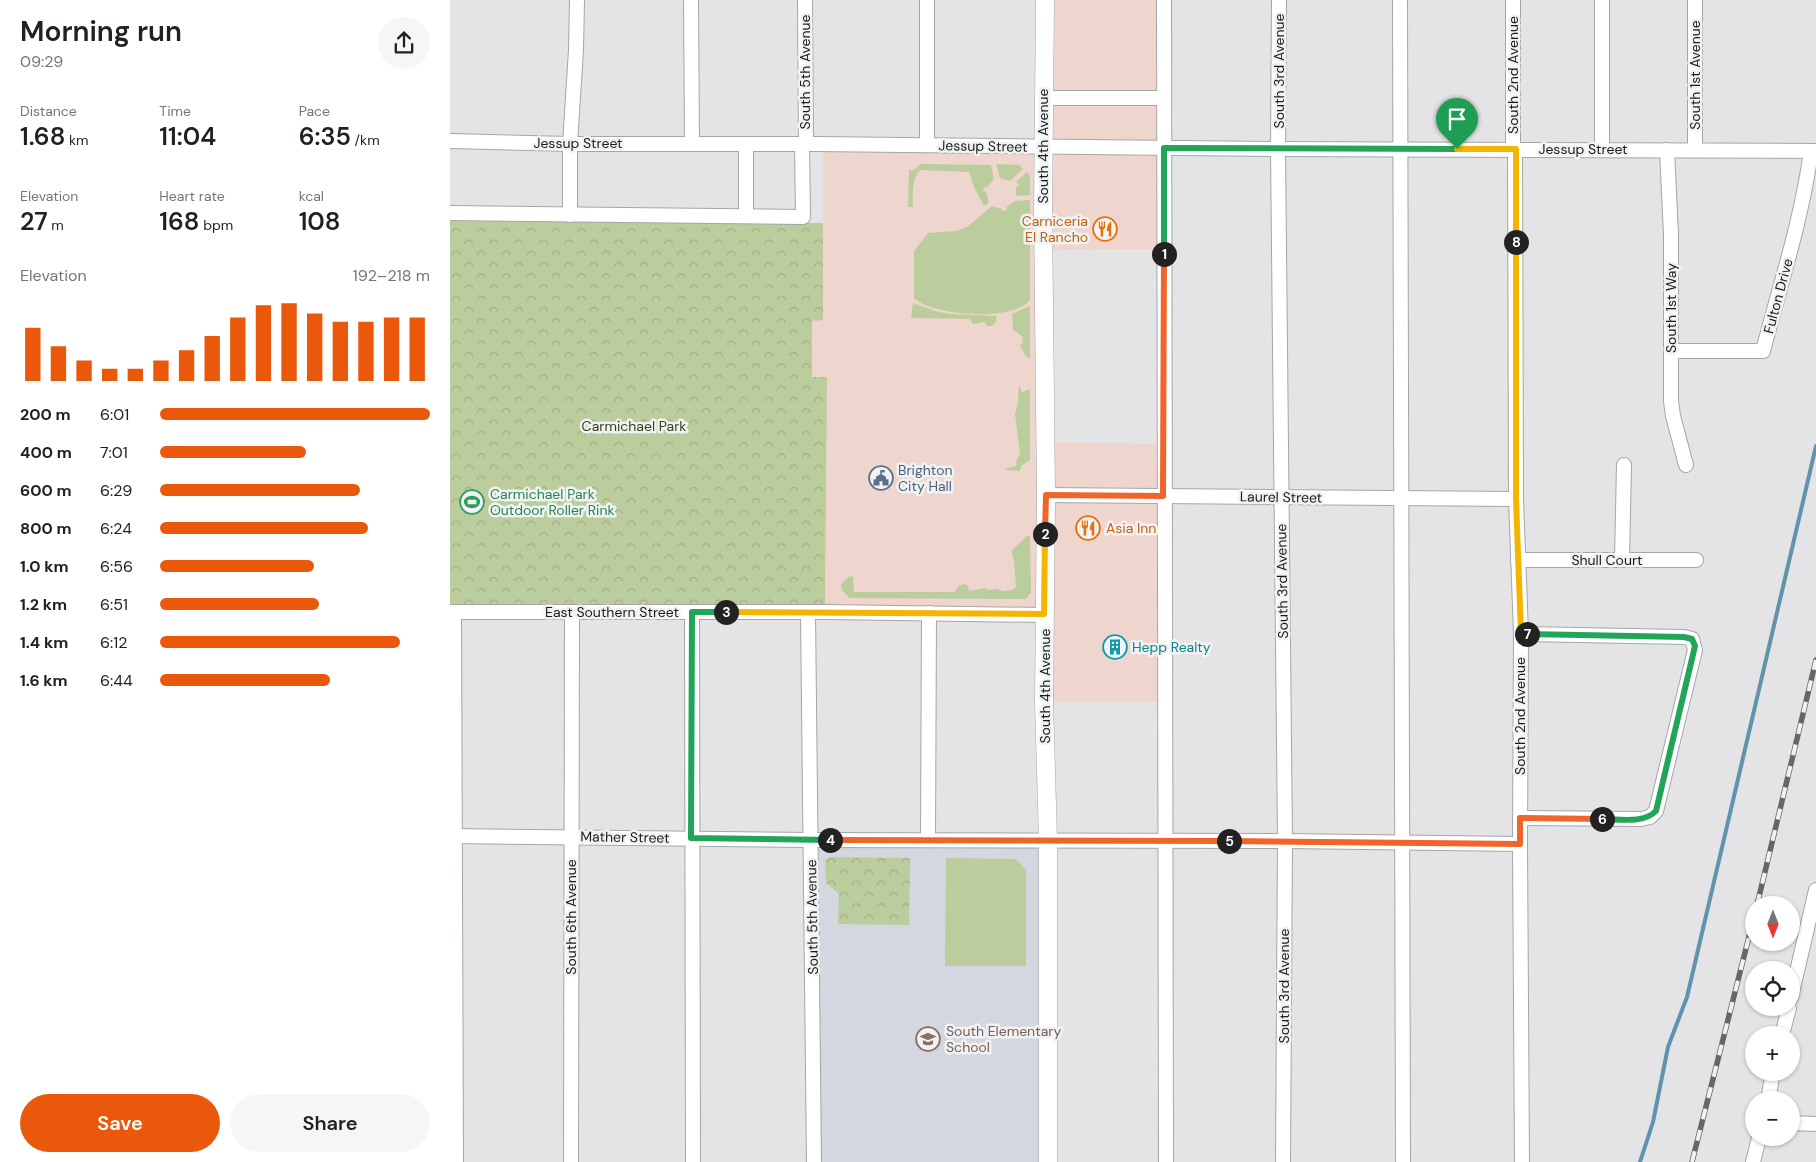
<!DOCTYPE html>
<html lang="en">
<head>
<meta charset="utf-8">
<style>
  :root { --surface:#fff; --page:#f6f6f6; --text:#202124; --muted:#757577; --accent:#ea580c }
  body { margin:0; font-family:"DM Sans",sans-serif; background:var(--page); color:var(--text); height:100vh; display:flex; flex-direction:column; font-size:19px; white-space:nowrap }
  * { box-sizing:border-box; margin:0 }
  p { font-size:16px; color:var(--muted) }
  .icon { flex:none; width:28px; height:28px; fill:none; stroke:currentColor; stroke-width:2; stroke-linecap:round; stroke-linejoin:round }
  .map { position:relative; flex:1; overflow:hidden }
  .sheet { display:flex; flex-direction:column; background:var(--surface); width:450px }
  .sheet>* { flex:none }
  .needle { width:32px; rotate:180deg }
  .fabs { position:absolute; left:1295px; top:896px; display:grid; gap:10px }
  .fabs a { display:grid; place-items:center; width:55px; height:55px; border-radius:50%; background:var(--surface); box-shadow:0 1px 4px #0004; font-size:25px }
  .pin { position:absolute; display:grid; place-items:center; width:42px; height:42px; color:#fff; margin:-51px -21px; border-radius:50% 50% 50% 0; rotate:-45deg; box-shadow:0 0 5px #0007 }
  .pin .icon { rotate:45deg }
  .km { position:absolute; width:25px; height:25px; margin:-12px; border-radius:50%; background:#222; color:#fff; font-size:14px; line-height:25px; text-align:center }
  .round { display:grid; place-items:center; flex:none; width:52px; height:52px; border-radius:26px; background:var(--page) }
  .head { display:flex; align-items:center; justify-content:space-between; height:85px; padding:0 20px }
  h1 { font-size:28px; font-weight:600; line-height:38px }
  .metrics { display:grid; grid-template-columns:repeat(3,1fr); gap:8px; height:85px; padding:5px 20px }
  .metrics div { display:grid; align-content:center }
  .metrics b { font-size:25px; font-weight:600 }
  .metrics small { font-size:14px; font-weight:400 }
  .metrics p { font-size:14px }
  .chart { height:140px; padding:10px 20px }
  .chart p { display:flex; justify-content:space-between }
  .chart svg { width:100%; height:90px; margin-top:5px; stroke:var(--accent); stroke-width:6 }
  .action { display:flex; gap:10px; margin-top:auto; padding:10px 20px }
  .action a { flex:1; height:58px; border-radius:30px; background:var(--accent); color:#fff; font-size:20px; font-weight:600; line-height:58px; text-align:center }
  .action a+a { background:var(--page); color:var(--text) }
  ul { padding:0 20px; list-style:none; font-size:16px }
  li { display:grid; grid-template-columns:80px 60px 1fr; align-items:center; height:38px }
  li i { height:12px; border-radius:6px; background:var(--accent) }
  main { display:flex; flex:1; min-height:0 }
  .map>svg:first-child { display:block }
</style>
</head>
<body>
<main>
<section class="sheet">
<div class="head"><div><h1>Morning run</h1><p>09:29</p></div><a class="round"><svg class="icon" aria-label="share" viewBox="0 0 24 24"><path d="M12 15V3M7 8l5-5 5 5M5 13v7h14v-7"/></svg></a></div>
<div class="metrics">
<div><p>Distance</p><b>1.68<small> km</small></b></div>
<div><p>Time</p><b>11:04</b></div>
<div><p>Pace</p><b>6:35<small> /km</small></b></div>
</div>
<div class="metrics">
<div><p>Elevation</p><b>27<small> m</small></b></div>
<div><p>Heart rate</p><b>168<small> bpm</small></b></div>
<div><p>kcal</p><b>108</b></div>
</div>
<div class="chart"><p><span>Elevation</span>192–218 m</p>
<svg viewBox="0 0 160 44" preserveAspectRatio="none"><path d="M5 44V18M15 44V27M25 44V34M35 44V38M45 44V38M55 44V34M65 44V29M75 44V22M85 44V13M95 44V7M105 44V6M115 44V11M125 44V15M135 44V15M145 44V13M155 44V13"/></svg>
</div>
<ul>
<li><b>200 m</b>6:01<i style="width:100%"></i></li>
<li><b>400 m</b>7:01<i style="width:54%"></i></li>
<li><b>600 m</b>6:29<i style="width:74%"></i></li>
<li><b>800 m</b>6:24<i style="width:77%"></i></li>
<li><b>1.0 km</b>6:56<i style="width:57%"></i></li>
<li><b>1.2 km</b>6:51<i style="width:59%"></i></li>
<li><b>1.4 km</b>6:12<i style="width:89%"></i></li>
<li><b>1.6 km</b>6:44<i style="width:63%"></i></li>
</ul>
<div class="action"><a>Save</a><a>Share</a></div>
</section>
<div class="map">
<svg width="1366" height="1162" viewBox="0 0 1366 1162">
  <defs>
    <pattern id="park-crowns" width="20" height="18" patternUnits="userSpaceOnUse" patternTransform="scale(1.25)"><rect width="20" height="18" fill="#bbcd9c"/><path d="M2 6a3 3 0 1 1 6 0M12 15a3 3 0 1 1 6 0" fill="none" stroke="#a0af86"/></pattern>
  </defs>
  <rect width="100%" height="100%" fill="#e4e4e6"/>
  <path fill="#eed5cd" d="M595,0H714V249L594,250L595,442L713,444L714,702H594V615L375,612L377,378L362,377V320H373V144L593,147Z"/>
  <path fill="#d5d7e0" d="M359,840H596V1162H362Z"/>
  <g fill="#bbcd9c">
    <path d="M471,164L541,165L544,179L536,188L534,187L533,191L536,192L539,202L534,206L524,187L519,172L470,170C461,181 463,194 463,207H458L459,170H464Z"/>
    <path d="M546,164L569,165L573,169L560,181L550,178Z"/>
    <path d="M577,172L580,176V195L566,196V187L569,185L566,182Z"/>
    <path d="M580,200V300C564,322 482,316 464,298V251L478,233L506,231L517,227L542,206L552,209V211L557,210L556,208L564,201Z"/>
    <path d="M463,303L485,311L500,314L547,316L545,323L541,326H537L534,322L523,324L520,319L461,318Z"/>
    <path d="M580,306V359L575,355L570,345L573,343L572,336L563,330L562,314Z"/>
    <path d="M569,385L572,392L580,389V460L571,466L570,471L556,470L557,468L566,466L567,459L570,455L565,413C569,405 568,394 569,385Z"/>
    <path d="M577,536H580L581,592L576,599L399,598L392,590L391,584L398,577L403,576L404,592H505L508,586L514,584L518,586L519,591L535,588L537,590L547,589L553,591L562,590L566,587L564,560L561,551Z"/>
    <path d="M496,858L566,859L576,870V966H495Z"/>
  </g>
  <g fill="url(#park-crowns)">
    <path d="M0,221L373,223V320L362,321V377H377L375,612L0,611Z"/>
    <path d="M380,857L460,858L459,925L388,924L389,894L376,883L375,860Z"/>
  </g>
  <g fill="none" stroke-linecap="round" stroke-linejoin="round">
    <path stroke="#6292ac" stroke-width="4" d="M1190,1162L1203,1122L1218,1047L1237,997L1366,446"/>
    <g stroke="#a5a6a7" stroke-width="16">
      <g id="minor">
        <path d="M241,0L242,143"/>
        <path d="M355,0L356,144"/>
        <path d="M714,0L716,1162"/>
        <path d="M829,0L828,149L835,841L833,1162"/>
        <path d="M950,0L953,1162"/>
        <path d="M1063,0V149"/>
        <path d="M1245,0V150"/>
        <path d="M594,98H714"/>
        <path d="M0,141L120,144H365L828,149L1366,151"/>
        <path d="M296,144V216"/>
        <path d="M477,145V0"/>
        <path d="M1065,149L1066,499L1071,634L1070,844L1072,1162"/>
        <path d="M1152,149V0"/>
        <path d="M1217,150L1221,235V401L1223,416L1236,465"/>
        <path d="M0,213L353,217L352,144"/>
        <path d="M120,215V144L126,50L127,0"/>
        <path d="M1221,351H1313C1330,285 1352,219 1361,151"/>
        <path d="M596,495L1066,499"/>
        <path d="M1068,560H1246"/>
        <path d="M1172,560L1174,465"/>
        <path d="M0,612H375L594,615"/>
        <path d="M4,612L6,1162"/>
        <path d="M242,612L243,1162"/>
        <path d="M358,612L364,1162"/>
        <path d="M1070,818L1191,819L1200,817L1206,811L1245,650L1242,639L1234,637L1071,634"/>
        <path d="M0,836L361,840L835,841L1070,844"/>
        <path d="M478,840L479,613"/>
        <path d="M1341,997L1366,890"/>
        <path d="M1332,1035L1339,1008"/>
        <path d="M1318,1100L1323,1072"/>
        <path d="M1341,1123L1366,1124"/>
        <path d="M121,1162L122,612"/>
        <path d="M1303,1162L1309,1138"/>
      </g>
    </g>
    <g stroke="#a5a6a7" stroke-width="19">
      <path id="major" d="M595,0L593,212L596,495L594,702L598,840V1162"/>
    </g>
    <use href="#minor" stroke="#fff" stroke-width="14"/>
    <use href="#major" stroke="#fff" stroke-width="18"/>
    <g stroke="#666667" stroke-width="5.5">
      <g id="rail">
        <path d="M1307,905L1366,660"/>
        <path d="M1242,1162L1304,917"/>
      </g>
    </g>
    <use href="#rail" stroke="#f1f2f4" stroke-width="4" stroke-dasharray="11" stroke-linecap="butt"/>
  </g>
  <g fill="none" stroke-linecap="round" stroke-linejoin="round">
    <g stroke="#fff" stroke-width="10">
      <path id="split-1" d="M714,254V148L1007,149"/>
    </g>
    <g stroke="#fff" stroke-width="10">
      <path id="split-2" d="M595,534L596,495L713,496L714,254"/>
    </g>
    <g stroke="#fff" stroke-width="10">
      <path id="split-3" d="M276,612L594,614L595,534"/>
    </g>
    <g stroke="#fff" stroke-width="10">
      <path id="split-4" d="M276,612H242L241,838L380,840"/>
    </g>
    <g stroke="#fff" stroke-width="10">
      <path id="split-5" d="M380,840L779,841"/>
    </g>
    <g stroke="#fff" stroke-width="10">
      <path id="split-6" d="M779,841L1070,844V818L1152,819"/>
    </g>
    <g stroke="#fff" stroke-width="10">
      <path id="split-7" d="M1077,634L1234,637L1242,639L1245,646L1206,811C1193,824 1170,819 1152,819"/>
    </g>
    <g stroke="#fff" stroke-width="10">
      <path id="split-8" d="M1066,242V499L1071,634H1077"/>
    </g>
    <g stroke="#fff" stroke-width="10">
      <path id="split-9" d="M1007,149H1066V242"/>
    </g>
    <use href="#split-1" stroke="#22a559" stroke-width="6"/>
    <use href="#split-2" stroke="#f0652b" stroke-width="6"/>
    <use href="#split-3" stroke="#f5b400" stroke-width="6"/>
    <use href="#split-4" stroke="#22a559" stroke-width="6"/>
    <use href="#split-5" stroke="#f0652b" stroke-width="6"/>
    <use href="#split-6" stroke="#f0652b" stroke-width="6"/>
    <use href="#split-7" stroke="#22a559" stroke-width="6"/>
    <use href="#split-8" stroke="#f5b400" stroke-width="6"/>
    <use href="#split-9" stroke="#f5b400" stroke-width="6"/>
  </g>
  <defs>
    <g id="restaurant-ring" transform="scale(1.25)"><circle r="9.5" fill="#f1f2f4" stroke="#e8710a" stroke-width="1.5"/><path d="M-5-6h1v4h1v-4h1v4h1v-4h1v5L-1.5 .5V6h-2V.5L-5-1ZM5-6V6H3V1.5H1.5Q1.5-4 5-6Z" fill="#e8710a"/></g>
    <g id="civic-ring" transform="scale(1.25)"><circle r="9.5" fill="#f1f2f4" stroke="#5c6f8a" stroke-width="1.5"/><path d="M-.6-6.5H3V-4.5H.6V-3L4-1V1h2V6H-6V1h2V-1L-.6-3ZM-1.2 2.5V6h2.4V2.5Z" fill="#5c6f8a"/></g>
    <g id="stadium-ring" transform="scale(1.25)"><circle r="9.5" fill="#f1f2f4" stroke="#2e9e5b" stroke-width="1.5"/><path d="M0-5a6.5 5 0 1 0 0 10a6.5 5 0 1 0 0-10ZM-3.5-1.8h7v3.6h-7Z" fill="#2e9e5b"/></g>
    <g id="building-ring" transform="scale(1.25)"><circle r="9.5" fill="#f1f2f4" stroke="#0f9aa8" stroke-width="1.5"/><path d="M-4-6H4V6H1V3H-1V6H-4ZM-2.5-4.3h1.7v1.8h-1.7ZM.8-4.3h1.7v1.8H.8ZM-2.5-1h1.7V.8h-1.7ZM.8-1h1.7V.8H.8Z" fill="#0f9aa8"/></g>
    <g id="school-ring" transform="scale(1.25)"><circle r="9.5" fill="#f1f2f4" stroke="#8d6e63" stroke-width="1.5"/><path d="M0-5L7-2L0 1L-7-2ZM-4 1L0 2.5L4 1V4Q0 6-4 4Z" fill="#8d6e63"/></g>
  </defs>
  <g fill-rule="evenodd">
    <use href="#restaurant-ring" x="655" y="229"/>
    <use href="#civic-ring" x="431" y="478"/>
    <use href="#stadium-ring" x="22" y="502"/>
    <use href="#restaurant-ring" x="638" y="528"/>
    <use href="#building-ring" x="665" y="647"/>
    <use href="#school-ring" x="478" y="1039"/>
  </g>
  <g text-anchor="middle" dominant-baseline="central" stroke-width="5" stroke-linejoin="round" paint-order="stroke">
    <g font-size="14" fill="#191a1a" stroke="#f1f2f4">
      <text transform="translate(829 71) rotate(-90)">South 3rd Avenue</text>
      <text transform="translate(355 72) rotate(-90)">South 5th Avenue</text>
      <text transform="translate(1063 75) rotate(-90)">South 2nd Avenue</text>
      <text transform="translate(1245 75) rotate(-90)">South 1st Avenue</text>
      <text x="128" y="143">Jessup Street</text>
      <text transform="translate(533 146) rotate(1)">Jessup Street</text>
      <text transform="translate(593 146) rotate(-90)">South 4th Avenue</text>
      <text x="1133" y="149">Jessup Street</text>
      <text transform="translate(1328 296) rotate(-75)">Fulton Drive</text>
      <text transform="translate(1221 308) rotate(-90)">South 1st Way</text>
      <text transform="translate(831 497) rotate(1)">Laurel Street</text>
      <text x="1157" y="560">Shull Court</text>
      <text transform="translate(832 581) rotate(-91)">South 3rd Avenue</text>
      <text x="162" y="612">East Southern Street</text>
      <text transform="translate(595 686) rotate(-90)">South 4th Avenue</text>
      <text transform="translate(1070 716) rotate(-90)">South 2nd Avenue</text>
      <text transform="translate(175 837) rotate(1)">Mather Street</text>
      <text transform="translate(121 917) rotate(-90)">South 6th Avenue</text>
      <text transform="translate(362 917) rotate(-91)">South 5th Avenue</text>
      <text transform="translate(834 986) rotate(-90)">South 3rd Avenue</text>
    </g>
    <g font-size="14" fill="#c56008" stroke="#f1f2f4" text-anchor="end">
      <text x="638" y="221">Carniceria<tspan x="638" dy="16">El Rancho</tspan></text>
      <text x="656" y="528" text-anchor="start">Asia Inn</text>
    </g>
    <g font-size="14" fill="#344215" stroke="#f1f2f4">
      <text x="184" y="426">Carmichael Park</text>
    </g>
    <g font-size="14" fill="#4e5e75" stroke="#f1f2f4" text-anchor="start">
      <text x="448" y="470">Brighton<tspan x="448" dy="16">City Hall</tspan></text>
    </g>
    <g font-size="14" fill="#27864d" stroke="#f1f2f4" text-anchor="start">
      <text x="40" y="494">Carmichael Park<tspan x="40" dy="16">Outdoor Roller Rink</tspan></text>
    </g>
    <g font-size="14" fill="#0d838f" stroke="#f1f2f4" text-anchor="start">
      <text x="682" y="647">Hepp Realty</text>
    </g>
    <g font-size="14" fill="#785e54" stroke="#f1f2f4" text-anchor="start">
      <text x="496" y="1031">South Elementary<tspan x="496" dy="16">School</tspan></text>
    </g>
  </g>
</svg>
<div class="fabs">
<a><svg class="needle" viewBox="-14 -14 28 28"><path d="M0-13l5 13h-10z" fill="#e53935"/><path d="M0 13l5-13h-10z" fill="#757577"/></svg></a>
<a><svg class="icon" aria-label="locate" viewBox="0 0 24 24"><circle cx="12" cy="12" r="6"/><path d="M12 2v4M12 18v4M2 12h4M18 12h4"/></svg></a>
<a>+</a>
<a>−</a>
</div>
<div class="pin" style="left:1007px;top:149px;background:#1e9e55"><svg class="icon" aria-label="arrive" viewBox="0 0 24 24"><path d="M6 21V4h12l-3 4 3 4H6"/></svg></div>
<b class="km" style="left:714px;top:254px">1</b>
<b class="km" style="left:595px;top:534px">2</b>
<b class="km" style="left:276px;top:612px">3</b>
<b class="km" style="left:380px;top:840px">4</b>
<b class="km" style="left:779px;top:841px">5</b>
<b class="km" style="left:1152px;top:819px">6</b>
<b class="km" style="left:1077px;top:634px">7</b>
<b class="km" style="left:1066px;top:242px">8</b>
</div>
</main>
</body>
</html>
